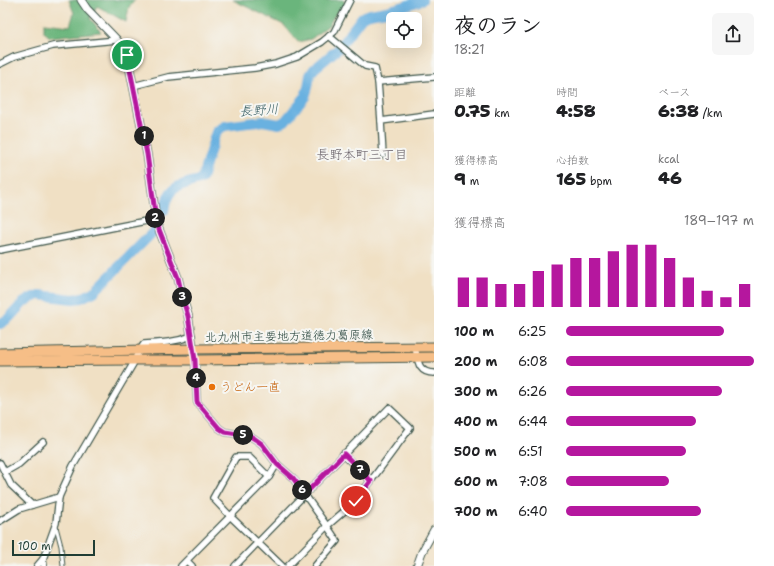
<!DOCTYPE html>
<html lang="ja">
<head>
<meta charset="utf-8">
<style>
  :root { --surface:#fff; --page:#f6f6f6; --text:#202124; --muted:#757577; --accent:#b5179e }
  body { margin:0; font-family:"Shantell Sans","Klee One",sans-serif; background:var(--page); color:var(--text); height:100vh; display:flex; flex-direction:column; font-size:15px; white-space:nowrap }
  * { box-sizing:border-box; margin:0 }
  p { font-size:13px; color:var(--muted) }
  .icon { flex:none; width:22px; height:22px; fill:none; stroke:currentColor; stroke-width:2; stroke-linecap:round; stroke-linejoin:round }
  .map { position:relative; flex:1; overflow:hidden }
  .details { display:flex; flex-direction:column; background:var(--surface); width:340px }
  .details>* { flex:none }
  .buttons { position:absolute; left:386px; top:12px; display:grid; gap:8px }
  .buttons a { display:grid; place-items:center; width:36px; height:36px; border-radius:6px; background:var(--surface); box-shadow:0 4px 16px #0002; font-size:20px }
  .scale { position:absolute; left:12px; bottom:10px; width:83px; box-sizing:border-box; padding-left:4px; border:2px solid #1f3d34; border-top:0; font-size:11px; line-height:14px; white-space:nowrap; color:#1f3d34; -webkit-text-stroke:3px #f6f6f2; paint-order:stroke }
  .pin { position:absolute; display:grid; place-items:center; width:34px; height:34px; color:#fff; margin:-17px; border:2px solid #fff; border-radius:50%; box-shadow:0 1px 4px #0007 }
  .km { position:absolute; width:20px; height:20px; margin:-10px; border-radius:50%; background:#222; color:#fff; font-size:11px; line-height:20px; text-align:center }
  .round { display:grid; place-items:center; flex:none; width:42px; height:42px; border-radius:6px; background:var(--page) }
  .head { display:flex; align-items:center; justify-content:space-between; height:68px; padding:0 20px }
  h1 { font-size:22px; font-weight:800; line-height:30px }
  .metrics { display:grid; grid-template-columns:repeat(3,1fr); gap:6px; height:68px; padding:4px 20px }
  .metrics div { display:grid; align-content:center }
  .metrics b { font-size:17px; font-weight:800 }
  .metrics small { font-size:11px; font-weight:400 }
  .metrics p { font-size:11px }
  .chart { height:112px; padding:8px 20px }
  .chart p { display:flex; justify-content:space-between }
  .chart svg { width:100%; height:72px; margin-top:4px; stroke:var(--accent); stroke-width:6 }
  ul { padding:0 20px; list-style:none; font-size:13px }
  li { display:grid; grid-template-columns:64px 48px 1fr; align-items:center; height:30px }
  li i { height:10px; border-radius:5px; background:var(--accent) }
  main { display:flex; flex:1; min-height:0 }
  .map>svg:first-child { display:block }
</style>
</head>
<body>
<main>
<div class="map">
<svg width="434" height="566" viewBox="0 0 434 566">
  <rect width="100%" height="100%" fill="#f6f6f2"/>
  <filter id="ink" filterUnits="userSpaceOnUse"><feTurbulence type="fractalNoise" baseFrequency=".025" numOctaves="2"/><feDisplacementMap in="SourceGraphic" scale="8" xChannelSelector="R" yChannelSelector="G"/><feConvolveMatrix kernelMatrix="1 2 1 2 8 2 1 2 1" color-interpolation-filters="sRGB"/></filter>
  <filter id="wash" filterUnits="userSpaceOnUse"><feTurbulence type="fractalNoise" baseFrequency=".012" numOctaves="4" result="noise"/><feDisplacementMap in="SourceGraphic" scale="16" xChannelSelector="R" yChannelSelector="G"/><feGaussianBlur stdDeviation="0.9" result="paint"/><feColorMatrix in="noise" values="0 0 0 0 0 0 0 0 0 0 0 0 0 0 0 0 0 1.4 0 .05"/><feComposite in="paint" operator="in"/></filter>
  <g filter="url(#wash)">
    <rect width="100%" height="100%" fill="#f0e0c4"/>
    <g fill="#6ab57c" stroke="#447958">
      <path d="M69,0H135L129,7L126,22L97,6L90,18L101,32L50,37L44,32V23L70,26L74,13Z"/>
      <path d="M233,0H343L344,1L345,5L334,16L329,25L311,39L298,42L284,25Z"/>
    </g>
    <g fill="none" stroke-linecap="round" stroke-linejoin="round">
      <g stroke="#69b1e0" stroke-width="10">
        <path d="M164,211C165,206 166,200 169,195C174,185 189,183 199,180L202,178L215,135L218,130L225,126L263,121L279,124L285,121L305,97L308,87L310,75L314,69L338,49L362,17C369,13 377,13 386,11C398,8 410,5 422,0"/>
        <path d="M0,324L9,318L23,303L31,298L39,295L73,299L81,298L94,292L154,231"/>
      </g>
    </g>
  </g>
  <g filter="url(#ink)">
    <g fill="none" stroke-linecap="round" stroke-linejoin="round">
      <g stroke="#3e554a" stroke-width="5">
        <path id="service" d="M56,527L61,546L63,566"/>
      </g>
      <g stroke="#3e554a" stroke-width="8">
        <g id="minor">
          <path d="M329,36L365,66L375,68L378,82L381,121"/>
          <path d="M0,64L14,57L28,53L53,46L117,40"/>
          <path d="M378,82L434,77"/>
          <path d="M133,86L168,77L255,68L276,64L297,57L322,42L334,32L350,0"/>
          <path d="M383,155L381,121L434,114"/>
          <path d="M0,250L156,219"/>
          <path d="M415,347C418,359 417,373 434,373"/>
          <path d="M195,360L197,402L203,409L219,428L225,432L250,436L255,439L262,444L277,464L293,478L327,526L337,541L315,566"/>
          <path d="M343,454L371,481"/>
          <path d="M0,463L11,485L32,505"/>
          <path d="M5,472L19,464L43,442"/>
          <path d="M269,477L249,457H236L213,498L231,517L282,566"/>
          <path d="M0,521L19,509L59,497"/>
          <path d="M187,561L192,566"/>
          <path d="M37,566L43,559"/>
          <path d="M44,566L43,559L56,523L59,497L73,466L133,364C135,356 140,350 144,344C161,343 176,342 192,336"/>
          <path d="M181,566L269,477L277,464"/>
          <path d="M235,566L389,408L410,428L356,501L327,526L288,566"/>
        </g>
      </g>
      <g stroke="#3e554a" stroke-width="9">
        <g id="tertiary">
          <path d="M81,0L87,9L117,40L121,45L127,55L147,154L156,219L158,227L178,278L183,299L188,315L195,360"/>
          <path d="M417,566L422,552L434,530"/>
        </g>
      </g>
      <g stroke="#3e554a" stroke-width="11">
        <g id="primary">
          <path d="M0,353L193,349L434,347"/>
          <path d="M0,361L134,360H195L434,357"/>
        </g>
      </g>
      <use href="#service" stroke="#fff" stroke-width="3"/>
      <use href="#minor" stroke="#fff" stroke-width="5.5"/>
      <use href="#tertiary" stroke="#fff" stroke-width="7"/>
      <use href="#primary" stroke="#f6be87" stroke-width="9"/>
    </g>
  </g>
  <g fill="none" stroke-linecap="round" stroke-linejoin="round" filter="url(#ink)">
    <g stroke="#fff" stroke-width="8">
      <path id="route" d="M127,55L147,154L156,220L158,227L178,278L183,300L188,316L195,360L197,402L219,428L225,432L250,436L255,439L262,444L277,464L293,478L305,494L344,454L371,481L356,501"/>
    </g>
    <use href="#route" stroke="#b5179e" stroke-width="5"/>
  </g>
  <circle fill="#e8710a" stroke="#f6f6f2" stroke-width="1.5" cx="212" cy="387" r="4"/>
  <g text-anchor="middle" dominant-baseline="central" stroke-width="4" stroke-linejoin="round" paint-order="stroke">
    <g font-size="12" fill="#1f3d34" stroke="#f6f6f2">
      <text transform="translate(289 336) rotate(-1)">北九州市主要地方道徳力葛原線</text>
    </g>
    <g font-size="12" fill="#c56008" stroke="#f6f6f2" text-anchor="start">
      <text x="220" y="387">うどん一直</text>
    </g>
    <g font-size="13" font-style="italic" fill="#325a5f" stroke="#f6f6f2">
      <text transform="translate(259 110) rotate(-4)">長野川</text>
    </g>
    <g font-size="13" fill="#696168" stroke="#f6f6f2">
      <text x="362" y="154">長野本町三丁目</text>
    </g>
  </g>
</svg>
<div class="buttons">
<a><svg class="icon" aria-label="locate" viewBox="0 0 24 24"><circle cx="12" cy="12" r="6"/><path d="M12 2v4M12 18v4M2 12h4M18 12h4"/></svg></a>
</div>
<div class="scale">100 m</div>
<div class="pin" style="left:127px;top:55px;background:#1e9e55"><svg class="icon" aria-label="arrive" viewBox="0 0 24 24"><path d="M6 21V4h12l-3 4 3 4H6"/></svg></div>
<div class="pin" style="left:356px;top:501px;background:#d93025"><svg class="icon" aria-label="check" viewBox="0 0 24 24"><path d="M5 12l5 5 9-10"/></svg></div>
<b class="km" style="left:144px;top:136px">1</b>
<b class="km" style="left:155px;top:218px">2</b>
<b class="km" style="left:182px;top:297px">3</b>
<b class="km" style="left:196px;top:378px">4</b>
<b class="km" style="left:243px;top:435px">5</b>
<b class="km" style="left:302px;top:490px">6</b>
<b class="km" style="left:360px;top:470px">7</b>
</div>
<section class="details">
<div class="head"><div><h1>夜のラン</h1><p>18:21</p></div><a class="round"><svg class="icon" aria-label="share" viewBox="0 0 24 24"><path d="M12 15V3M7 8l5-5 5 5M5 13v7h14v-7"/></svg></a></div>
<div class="metrics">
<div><p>距離</p><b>0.75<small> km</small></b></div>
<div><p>時間</p><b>4:58</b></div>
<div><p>ペース</p><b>6:38<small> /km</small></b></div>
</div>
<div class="metrics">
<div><p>獲得標高</p><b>9<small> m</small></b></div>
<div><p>心拍数</p><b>165<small> bpm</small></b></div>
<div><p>kcal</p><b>46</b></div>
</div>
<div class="chart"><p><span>獲得標高</span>189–197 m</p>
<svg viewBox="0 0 160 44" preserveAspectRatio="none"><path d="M5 44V26M15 44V26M25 44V30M35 44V30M45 44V22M55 44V18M65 44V14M75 44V14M85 44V10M95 44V6M105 44V6M115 44V14M125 44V26M135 44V34M145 44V38M155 44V30"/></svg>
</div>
<ul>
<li><b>100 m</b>6:25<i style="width:84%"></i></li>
<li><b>200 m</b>6:08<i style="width:100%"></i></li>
<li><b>300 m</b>6:26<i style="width:83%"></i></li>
<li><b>400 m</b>6:44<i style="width:69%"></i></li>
<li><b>500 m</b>6:51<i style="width:64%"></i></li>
<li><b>600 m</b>7:08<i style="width:55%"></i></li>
<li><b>700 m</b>6:40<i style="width:72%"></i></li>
</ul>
</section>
</main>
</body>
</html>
